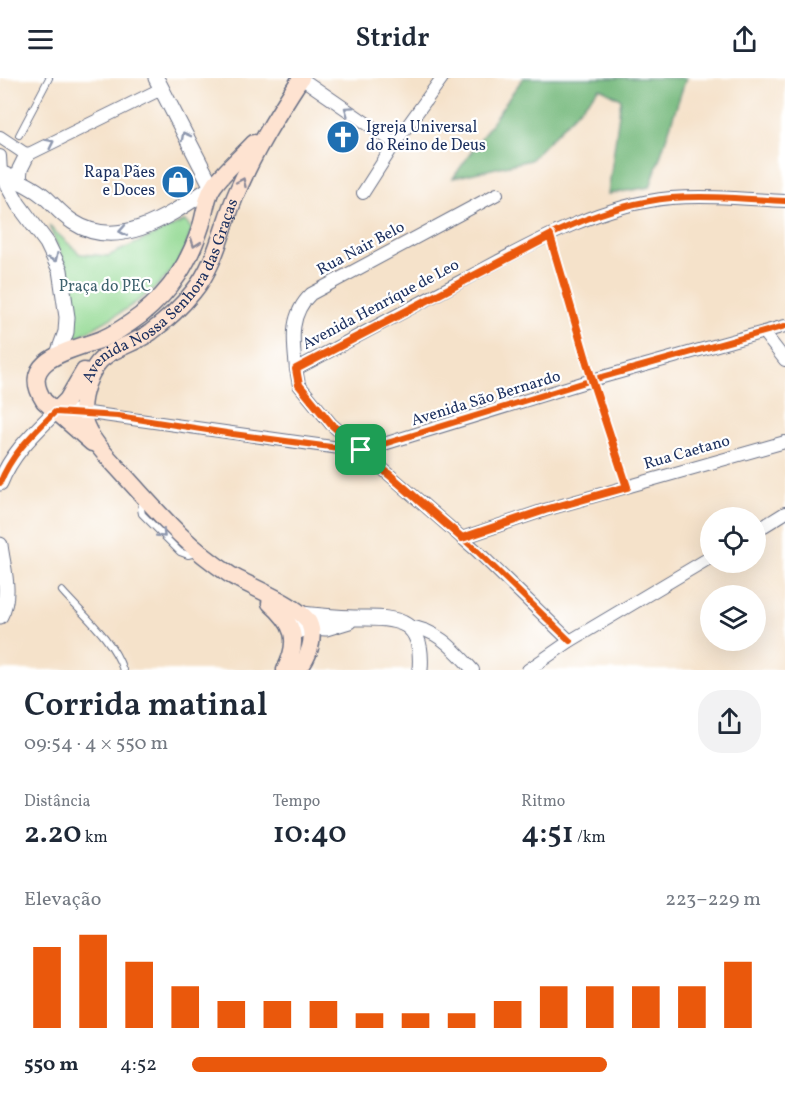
<!DOCTYPE html>
<html lang="pt">
<head>
<meta charset="utf-8">
<style>
  :root { --surface:#fff; --page:#f2f2f3; --text:#1f2937; --muted:#747a83; --accent:#ea580c }
  body { margin:0; font-family:Vollkorn,serif; background:var(--page); color:var(--text); height:100vh; display:flex; flex-direction:column; font-size:22px; white-space:nowrap }
  * { box-sizing:border-box; margin:0 }
  p { font-size:20px; color:var(--muted) }
  .icon { flex:none; width:33px; height:33px; fill:none; stroke:currentColor; stroke-width:2; stroke-linecap:round; stroke-linejoin:round }
  .map { position:relative; height:592px; overflow:hidden }
  .side { display:flex; flex-direction:column; background:var(--surface); flex:1 }
  .side>* { flex:none }
  .buttons { position:absolute; left:700px; top:429px; display:grid; gap:12px }
  .buttons a { display:grid; place-items:center; width:66px; height:66px; border-radius:50%; background:var(--surface); box-shadow:0 6px 24px #0002; font-size:30px }
  .pin { position:absolute; display:grid; place-items:center; width:51px; height:51px; color:#fff; margin:-26px; border-radius:12px; box-shadow:0 3px 9px #0006 }
  .round { display:grid; place-items:center; flex:none; width:63px; height:63px; border-radius:24px; background:var(--page) }
  .head { display:flex; align-items:center; justify-content:space-between; height:102px; padding:0 24px }
  h1 { font-size:33px; font-weight:600; line-height:45px }
  .metrics { display:grid; grid-template-columns:repeat(3,1fr); gap:9px; height:102px; padding:6px 24px }
  .metrics div { display:grid; align-content:center }
  .metrics b { font-size:30px; font-weight:600 }
  .metrics small { font-size:16px; font-weight:400 }
  .metrics p { font-size:16px }
  .chart { height:168px; padding:12px 24px }
  .chart p { display:flex; justify-content:space-between }
  .chart svg { width:100%; height:108px; margin-top:6px; stroke:var(--accent); stroke-width:6 }
  ul { padding:0 24px; list-style:none; font-size:20px }
  li { display:grid; grid-template-columns:96px 72px 1fr; align-items:center; height:45px }
  li i { height:15px; border-radius:8px; background:var(--accent) }
  header { display:flex; justify-content:space-between; align-items:center; height:78px; padding:0 24px; background:var(--surface); font-size:27px; font-weight:600 }
  .map>svg:first-child { display:block }
</style>
</head>
<body>
<header><svg class="icon" aria-label="menu" viewBox="0 0 24 24"><path d="M4 6h16M4 12h16M4 18h16"/></svg>Stridr<svg class="icon" aria-label="share" viewBox="0 0 24 24"><path d="M12 15V3M7 8l5-5 5 5M5 13v7h14v-7"/></svg></header>
<div class="map">
<svg width="785" height="592" viewBox="0 0 785 592">
  <rect width="100%" height="100%" fill="#fff"/>
  <filter id="ink" filterUnits="userSpaceOnUse"><feTurbulence type="fractalNoise" baseFrequency=".0167" numOctaves="2"/><feDisplacementMap in="SourceGraphic" scale="12" xChannelSelector="R" yChannelSelector="G"/><feConvolveMatrix kernelMatrix="1 2 1 2 8 2 1 2 1" color-interpolation-filters="sRGB"/></filter>
  <filter id="wash" filterUnits="userSpaceOnUse"><feTurbulence type="fractalNoise" baseFrequency=".008" numOctaves="4" result="noise"/><feDisplacementMap in="SourceGraphic" scale="24" xChannelSelector="R" yChannelSelector="G"/><feGaussianBlur stdDeviation="1.35" result="paint"/><feColorMatrix in="noise" values="0 0 0 0 0 0 0 0 0 0 0 0 0 0 0 0 0 1.4 0 .05"/><feComposite in="paint" operator="in"/></filter>
  <g filter="url(#wash)">
    <rect width="100%" height="100%" fill="#f5e2ca"/>
    <path fill="#93d993" stroke="#578478" stroke-width="1.5" d="M185,143L192,151C188,161 186,172 180,181C158,217 110,241 74,261L71,201L49,148L80,176L108,178Z"/>
    <path fill="#76b97d" stroke="#48746e" stroke-width="1.5" d="M523,0H686L650,109L608,116L621,21L600,10L530,82L453,100Z"/>
  </g>
  <g filter="url(#ink)">
    <g fill="none" stroke-linecap="round" stroke-linejoin="round">
      <g stroke="#676e84" stroke-width="8">
        <g id="service">
          <path d="M19,57L49,0"/>
          <path d="M550,158L592,302"/>
          <path d="M143,421L141,431L142,436L180,474L188,477L196,475"/>
          <path d="M62,513C83,537 113,561 123,592"/>
        </g>
      </g>
      <g stroke="#676e84" stroke-width="14">
        <g id="minor">
          <path d="M301,0L395,65"/>
          <path d="M0,59L27,77L161,11"/>
          <path d="M0,78L1,95"/>
          <path d="M363,115L395,65L442,0"/>
          <path d="M764,255L785,282"/>
          <path d="M296,291C293,262 289,237 311,216L497,116"/>
          <path d="M82,334L361,373L592,302L785,248"/>
          <path d="M756,453L785,435"/>
          <path d="M462,460L545,432L785,364"/>
          <path d="M407,548C437,551 453,570 473,592"/>
          <path d="M570,563L477,473L331,346L299,307L296,291C352,261 408,231 465,201C529,167 597,127 671,120C709,117 747,121 785,123"/>
          <path d="M528,592L570,563L711,479"/>
        </g>
      </g>
      <g stroke="#676e84" stroke-width="17">
        <g id="tertiary">
          <path d="M0,95C16,101 32,108 45,119C54,127 62,137 73,144C120,175 173,135 212,109L156,0"/>
          <path d="M1,95L18,126L47,165L60,192L67,239L66,254L58,276"/>
          <path d="M19,102L20,91L27,77"/>
          <path d="M0,405C12,375 33,356 55,334H82"/>
          <path d="M0,467C3,491 12,516 0,538"/>
          <path d="M296,538L302,536C321,538 340,540 359,540C400,539 424,543 420,592"/>
          <path d="M300,552L310,549L326,550L349,543"/>
        </g>
      </g>
      <g stroke="#676e84" stroke-width="19">
        <g id="secondary">
          <path d="M55,334L67,322L84,293"/>
          <path d="M92,365L44,323C16,280 75,272 102,261C116,255 129,246 141,237C172,212 189,185 201,148C205,136 206,119 213,109C222,95 242,78 254,65"/>
          <path d="M270,525C294,546 300,562 285,592"/>
          <path id="s1" d="M298,592C308,580 316,561 309,545C303,529 246,507 229,496C185,467 159,435 124,397C110,381 90,363 84,342C78,324 90,287 107,277C121,268 137,264 151,254C167,242 181,229 193,214C217,185 222,148 237,114C254,74 277,37 301,0"/>
        </g>
      </g>
      <path stroke="#676e84" stroke-width="2" stroke-dasharray="1.5 4.5" stroke-linecap="butt" d="M596,314L624,399"/>
      <use href="#service" stroke="#fff" stroke-width="6"/>
      <use href="#minor" stroke="#fff" stroke-width="12"/>
      <use href="#tertiary" stroke="#fff" stroke-width="15"/>
      <use href="#secondary" stroke="#fee3d1" stroke-width="16"/>
      <g stroke="#fff" stroke-width="10">
        <g id="cycleway">
          <path d="M0,405C12,375 33,356 55,334L118,338L233,356L361,373L592,302L785,248"/>
          <path d="M570,563L477,473L331,346L299,307L296,291C352,261 408,231 465,201C529,167 597,127 671,120C709,117 747,121 785,123"/>
        </g>
      </g>
      <use href="#cycleway" stroke="#e8590c" stroke-width="6"/>
    </g>
    <defs><path id="oneway-chevron" d="M-2-3.5L2.5 0L-2 3.5" fill="none" stroke-width="1.6" stroke-linecap="round" stroke-linejoin="round" transform="scale(1.5)"/></defs>
    <g stroke="#8d97ae">
      <use href="#oneway-chevron" transform="translate(348 32) rotate(-145)"/>
      <use href="#oneway-chevron" transform="translate(185 58) rotate(-118)"/>
      <use href="#oneway-chevron" transform="translate(50 65) rotate(-26)"/>
      <use href="#oneway-chevron" transform="translate(123 153) rotate(170)"/>
      <use href="#oneway-chevron" transform="translate(54 180) rotate(65)"/>
      <use href="#oneway-chevron" transform="translate(162 456) rotate(45)"/>
    </g>
    <g stroke="#8c8998">
      <use href="#oneway-chevron" transform="translate(242 104) rotate(-65)"/>
      <use href="#oneway-chevron" transform="translate(195 165) rotate(110)"/>
    </g>
  </g>
  <g fill="none" stroke-linecap="round" stroke-linejoin="round" filter="url(#ink)">
    <g stroke="#fff" stroke-width="12">
      <path id="route" d="M550,158L592,302L627,409L545,432L462,460L331,346L299,307L296,291Z"/>
    </g>
    <use href="#route" stroke="#ea580c" stroke-width="8"/>
  </g>
  <defs>
    <g id="church-disc" transform="scale(1.725)"><circle r="9.5" fill="#1f6fb2" stroke="#fff"/><path d="M-1.2-6h2.4v3.5h3.3v2.4h-3.3V6h-2.4V-.1h-3.3v-2.4h3.3Z" fill="#fff"/></g>
    <g id="shop-disc" transform="scale(1.725)"><circle r="9.5" fill="#1f6fb2" stroke="#fff"/><path d="M-5-2.5h2.3a2.7 3.5 0 0 1 5.4 0H5L5.5 6h-11ZM-1.5-2.5h3a1.5 2.3 0 0 0-3 0Z" fill="#fff"/></g>
  </defs>
  <g fill-rule="evenodd">
    <use href="#church-disc" x="343" y="59"/>
    <use href="#shop-disc" x="178" y="104"/>
  </g>
  <g text-anchor="middle" dominant-baseline="central" stroke-width="4.5" stroke-linejoin="round" paint-order="stroke">
    <g font-size="16" fill="#1b2f5e" stroke="#fff" text-anchor="start">
      <text x="366" y="50">Igreja Universal<tspan x="366" dy="18">do Reino de Deus</tspan></text>
      <text x="155" y="95" text-anchor="end">Rapa Pães<tspan x="155" dy="18">e Doces</tspan></text>
    </g>
    <g font-size="16" fill="#1b2f5e" stroke="#fff">
      <text transform="translate(361 171) rotate(-28)">Rua Nair Belo</text>
      <text stroke="none"><textPath href="#s1" startOffset="519">Avenida Nossa Senhora das Graças</textPath></text>
      <text transform="translate(381 227) rotate(-28)">Avenida Henríque de Leo</text>
      <text transform="translate(486 321) rotate(-17)">Avenida São Bernardo</text>
      <text transform="translate(687 375) rotate(-16)">Rua Caetano</text>
    </g>
    <g font-size="16" fill="#3f626e" stroke="#fff">
      <text x="105" y="209">Praça do PEC</text>
    </g>
  </g>
</svg>
<div class="buttons">
<a><svg class="icon" aria-label="locate" viewBox="0 0 24 24"><circle cx="12" cy="12" r="6"/><path d="M12 2v4M12 18v4M2 12h4M18 12h4"/></svg></a>
<a><svg class="icon" aria-label="layers" viewBox="0 0 24 24"><path d="M12 4l9 5-9 5-9-5zM3 14l9 5 9-5"/></svg></a>
</div>
<div class="pin" style="left:361px;top:372px;background:#1e9e55"><svg class="icon" aria-label="arrive" viewBox="0 0 24 24"><path d="M6 21V4h12l-3 4 3 4H6"/></svg></div>
</div>
<section class="side">
<div class="head"><div><h1>Corrida matinal</h1><p>09:54 · 4 × 550 m</p></div><a class="round"><svg class="icon" aria-label="share" viewBox="0 0 24 24"><path d="M12 15V3M7 8l5-5 5 5M5 13v7h14v-7"/></svg></a></div>
<div class="metrics">
<div><p>Distância</p><b>2.20<small> km</small></b></div>
<div><p>Tempo</p><b>10:40</b></div>
<div><p>Ritmo</p><b>4:51<small> /km</small></b></div>
</div>
<div class="chart"><p><span>Elevação</span>223–229 m</p>
<svg viewBox="0 0 160 44" preserveAspectRatio="none"><path d="M5 44V11M15 44V6M25 44V17M35 44V27M45 44V33M55 44V33M65 44V33M75 44V38M85 44V38M95 44V38M105 44V33M115 44V27M125 44V27M135 44V27M145 44V27M155 44V17"/></svg>
</div>
<ul>
<li><b>550 m</b>4:52<i style="width:73%"></i></li>
</ul>
</section>
</body>
</html>
